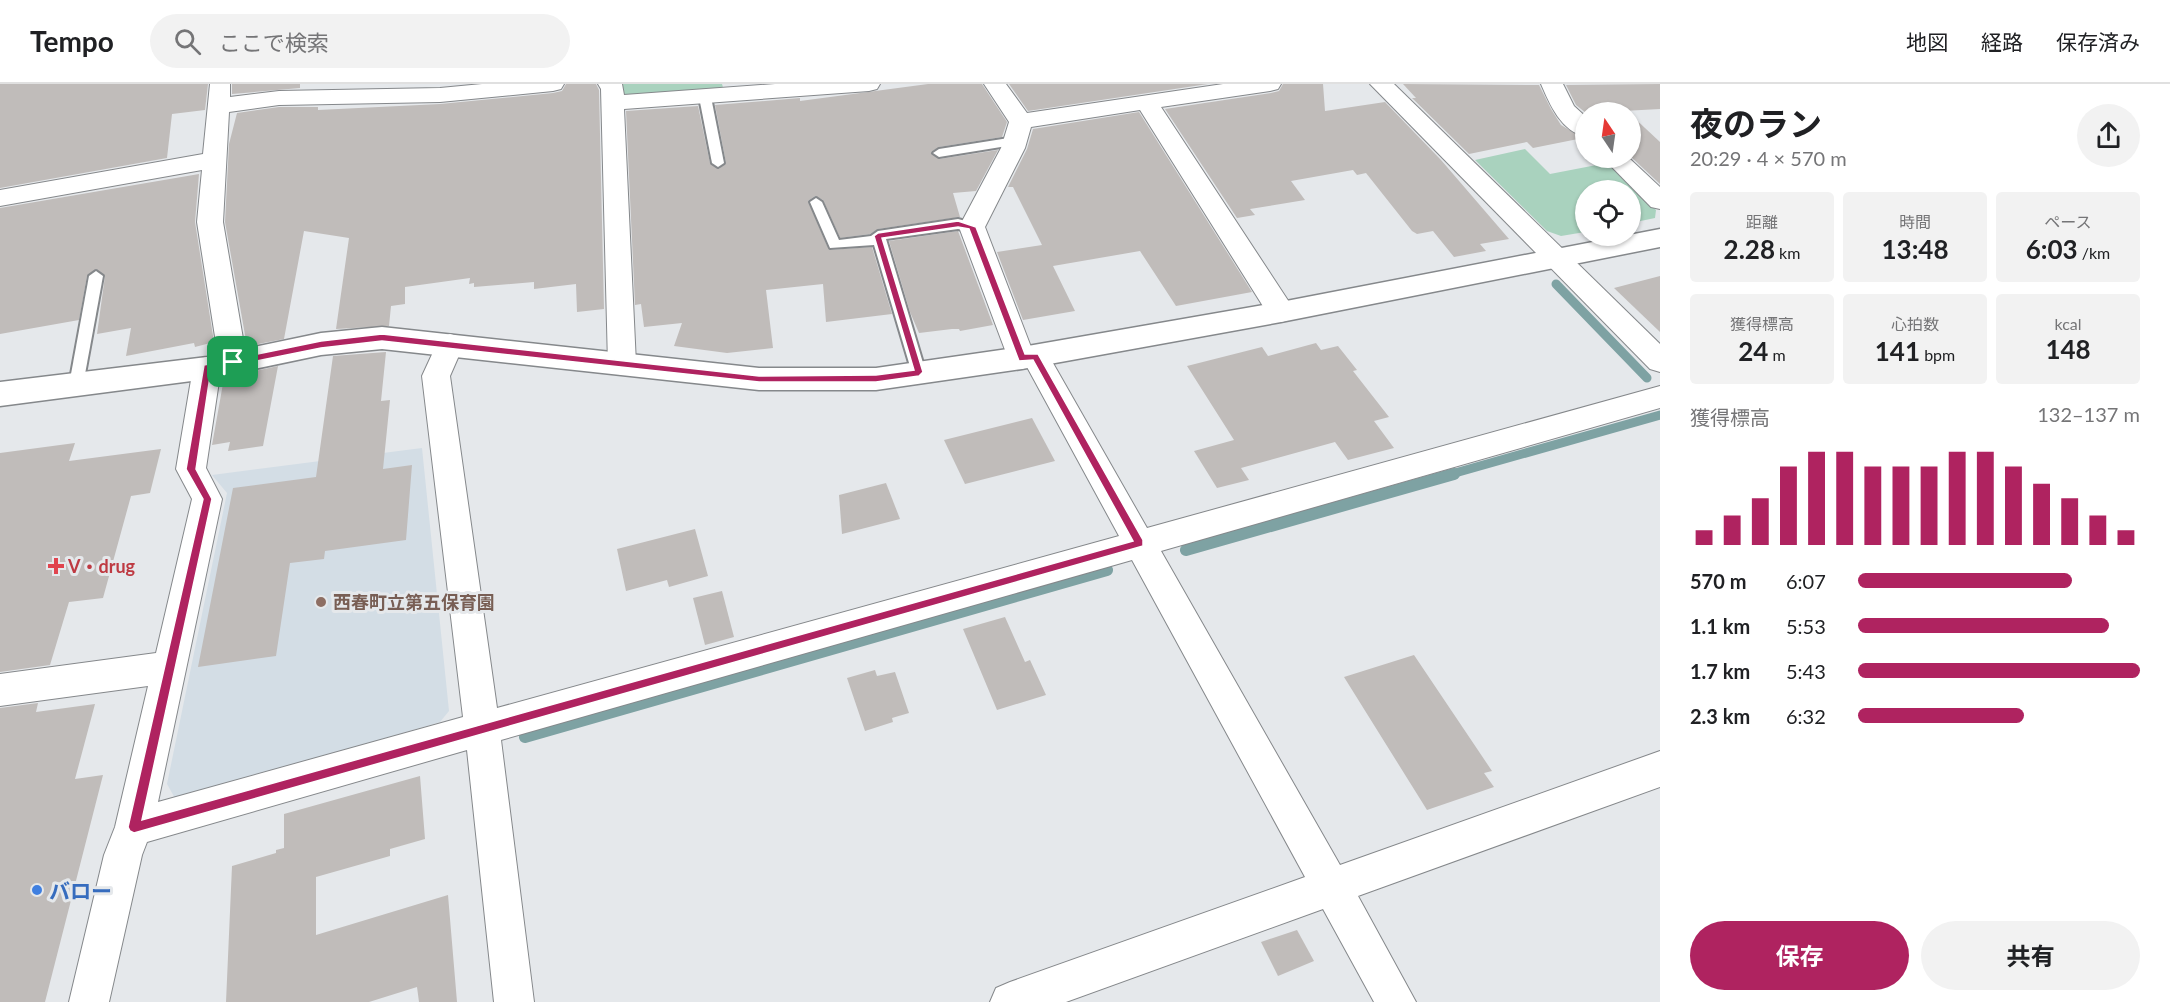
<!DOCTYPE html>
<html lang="ja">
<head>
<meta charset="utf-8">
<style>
  :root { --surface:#fff; --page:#f2f2f2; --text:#202124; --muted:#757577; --line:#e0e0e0; --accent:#af2360 }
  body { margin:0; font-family:Lato,"Noto Sans JP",sans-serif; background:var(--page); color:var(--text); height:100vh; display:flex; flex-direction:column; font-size:22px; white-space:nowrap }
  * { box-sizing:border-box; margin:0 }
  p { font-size:20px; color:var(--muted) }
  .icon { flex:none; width:33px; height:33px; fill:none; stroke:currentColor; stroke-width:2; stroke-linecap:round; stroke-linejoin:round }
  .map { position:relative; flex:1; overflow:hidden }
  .panel { display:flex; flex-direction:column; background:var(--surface); width:510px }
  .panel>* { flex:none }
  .needle { width:39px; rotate:347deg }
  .tools { position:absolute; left:1575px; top:18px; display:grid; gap:12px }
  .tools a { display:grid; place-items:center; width:66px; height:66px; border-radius:50%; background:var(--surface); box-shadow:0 2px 4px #0004; font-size:30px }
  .pin { position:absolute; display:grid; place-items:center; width:51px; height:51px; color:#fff; margin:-26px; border-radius:12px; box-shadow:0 3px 9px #0006 }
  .round { display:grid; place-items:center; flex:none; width:63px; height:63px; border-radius:32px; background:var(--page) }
  .head { display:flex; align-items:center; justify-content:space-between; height:102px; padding:0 30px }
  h1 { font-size:33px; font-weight:700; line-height:45px }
  .stats { display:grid; grid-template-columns:repeat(3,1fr); gap:9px; height:102px; padding:6px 30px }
  .stats div { display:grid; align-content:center; border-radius:6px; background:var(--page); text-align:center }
  .stats b { font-size:26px; font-weight:700 }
  .stats small { font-size:16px; font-weight:400 }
  .stats p { font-size:16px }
  .chart { height:168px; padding:12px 30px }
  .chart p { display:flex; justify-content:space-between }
  .chart svg { width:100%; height:108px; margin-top:6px; stroke:var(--accent); stroke-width:6 }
  .cta { display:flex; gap:12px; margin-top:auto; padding:12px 30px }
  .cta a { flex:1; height:69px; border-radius:36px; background:var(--accent); color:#fff; font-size:24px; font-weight:700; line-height:69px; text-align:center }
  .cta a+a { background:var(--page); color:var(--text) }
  ul { padding:0 30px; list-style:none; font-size:20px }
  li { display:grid; grid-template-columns:96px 72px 1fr; align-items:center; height:45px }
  li i { height:15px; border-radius:8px; background:var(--accent) }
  header { display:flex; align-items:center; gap:36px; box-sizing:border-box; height:84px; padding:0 30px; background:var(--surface); border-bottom:2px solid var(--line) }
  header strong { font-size:28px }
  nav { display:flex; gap:33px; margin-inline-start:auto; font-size:21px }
  .search { width:420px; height:54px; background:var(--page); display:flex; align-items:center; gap:15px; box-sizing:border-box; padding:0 21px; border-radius:33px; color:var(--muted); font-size:22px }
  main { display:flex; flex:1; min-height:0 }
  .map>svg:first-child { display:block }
</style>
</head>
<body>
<header>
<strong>Tempo</strong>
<div class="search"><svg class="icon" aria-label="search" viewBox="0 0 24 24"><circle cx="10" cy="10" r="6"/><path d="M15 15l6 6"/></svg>ここで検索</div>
<nav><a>地図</a><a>経路</a><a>保存済み</a></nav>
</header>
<main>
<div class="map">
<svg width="1660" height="918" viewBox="0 0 1660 918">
  <rect width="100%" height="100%" fill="#e5e8eb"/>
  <path fill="#d3dde5" d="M422,364L449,627L440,638L176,716L167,700L227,409L212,391Z"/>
  <g fill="#a9d2be">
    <path d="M622,0H722L724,7L623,14Z"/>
    <path d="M1525,65L1550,90L1607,79L1656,126L1655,134L1631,139L1630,106H1586L1585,148L1561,152L1547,147L1475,76Z"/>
  </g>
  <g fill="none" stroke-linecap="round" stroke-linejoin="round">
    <g stroke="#7ea2a3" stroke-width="9">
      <path d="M1556,200L1647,294"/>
      <path d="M1448,391L1660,331"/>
    </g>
    <g stroke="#7ea2a3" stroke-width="12">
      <path d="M1186,466L1454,390"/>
      <path d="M525,653L1107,486"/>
    </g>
  </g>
  <g fill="#c0bcba">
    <path d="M0,0H208L205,26L172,30L167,74L0,104Z"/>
    <path d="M232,0H300V4L232,10Z"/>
    <path d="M566,0H596L599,6L604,225L577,228L576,200L534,205V198L474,203V199L469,200L470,194L405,203V220L391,222L389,242L336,245L349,154L304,147L284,255L247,262L225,138L229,60L237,29L279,23H318V26L440,20L553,9L562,7Z"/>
    <path d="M928,0H982L1007,38L1002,53L939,63L931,68L939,75L998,66L976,107L953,109L960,133L878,145L870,150L840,154L823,116L815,112L808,117L829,166L872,163L892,230L826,238L823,200L766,206L773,264L727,269L674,262L682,239L644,243L641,220L635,221L626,27L698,22L710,79L719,85L726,79L715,21L800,14V17Z"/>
    <path d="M1009,0H1208L1028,27Z"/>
    <path d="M1283,0H1323L1325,27L1385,18L1441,76L1509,155L1480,160L1486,167L1454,173L1433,147L1417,150L1412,147L1366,89L1357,91L1353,86L1291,97L1305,116L1250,125L1255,131L1237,134L1165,25L1271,9L1279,7Z"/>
    <path d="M1403,0L1539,1L1551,25L1561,41L1583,54L1533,64L1527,58L1469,70L1412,14H1416Z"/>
    <path d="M1660,0V25L1586,29L1576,21L1566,1Z"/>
    <path d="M1139,28L1252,208L1176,222L1140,167L1053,182L1075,227L1023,236L997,168L1042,161L1013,103H1008L1027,65L1033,45Z"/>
    <path d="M1630,30L1660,58V100L1630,72Z"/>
    <path d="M199,90L195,138L214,258L195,263L194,259L126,272L131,244L97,250L105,192L96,185L87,192L79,236L0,250V124Z"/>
    <path d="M958,147L993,241L960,247L959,245H952L919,249L910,228L889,157Z"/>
    <path d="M1660,192V248L1614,204Z"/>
    <path d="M1316,259L1321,266L1338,262L1357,286L1353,287L1389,333L1374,337L1394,364L1348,376L1335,358L1241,384L1249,396L1217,404L1194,367L1234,356L1187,282L1262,263L1268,272Z"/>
    <path d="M386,268L381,317L390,316L383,385L412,381L406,456L325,467L324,475L290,479L276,572L198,583L233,404L316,393L333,272Z"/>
    <path d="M278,282L263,362L228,367L230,358L212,361L224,294Z"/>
    <path d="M1032,334L1055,377L965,400L944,356Z"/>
    <path d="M75,359L69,377L161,365L150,409L131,412L103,514L69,518L50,581L0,588V369Z"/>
    <path d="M886,399L900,435L842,450L839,411Z"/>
    <path d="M695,445L708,492L669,503L667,496L626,507L617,465Z"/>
    <path d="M722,507L734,553L705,561L693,514Z"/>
    <path d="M1005,533L1025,578L1030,576L1046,611L997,626L963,545Z"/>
    <path d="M1414,571L1492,687L1484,689L1494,703L1427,726L1344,593Z"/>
    <path d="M875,586L877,592L895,588L909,629L892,634L893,638L865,647L847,594Z"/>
    <path d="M38,619L36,628L95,620L75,695L103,691L45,918H0V624Z"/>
    <path d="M420,692L425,755L390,765V772L316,793V851L448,811L457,918H419L417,903L369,918H226L232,782L276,769V766L284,764V730Z"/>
    <path d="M1297,846L1314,877L1278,892L1261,858Z"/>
  </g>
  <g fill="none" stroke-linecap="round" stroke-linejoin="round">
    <g stroke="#85888b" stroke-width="4">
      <g id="service">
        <path d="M705,9L711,13L724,79L718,83L712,79L699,13Z"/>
        <path d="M1015,53L1021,57L1019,60L939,73L933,69L939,65Z"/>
        <path d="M816,114L822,118L839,156L871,152L878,147L958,135L977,140L979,143L972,148L958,145L886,155L926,289L924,293H914L912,289L874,161L830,164L810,118Z"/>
        <path d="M96,187L103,192L83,301L81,305H71L69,301L89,192Z"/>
      </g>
    </g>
    <g stroke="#85888b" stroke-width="2">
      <g id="minor">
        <path d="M210,0H230V13L279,7L440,4L482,0H564L561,5L553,7L440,18L279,21L229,28L223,138L247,278L243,286L233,289L223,286L219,278L197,138L202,86L0,122V106L203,70Z"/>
        <path d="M598,0H622L624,11L775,0H880L877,5L869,7L624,25L636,280L632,288L622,291L612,288L608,280L601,5Z"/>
        <path d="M984,0H1006L1027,29L1223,0H1281L1278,5L1270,7L1161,23L1291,221L1294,228L1291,235L1281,238L1271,235L1140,26L1031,43L1025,64L985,143L1031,263L1045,265L1147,444L1660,302V324L1161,467L1340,781L1660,667V703L1358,812L1416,918H1374L1323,825L1066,918H990L996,904L1010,898L1305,793L1132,476L501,656L534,918H494L467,666L147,758L142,771L109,918H69L104,771L115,743L148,602L0,622V590L156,569L192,415L176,385L193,284L197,276L207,273L217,276L221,284L206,384L222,415L158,718L463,633L422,292L440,253L450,250L460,253L464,260L450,292L497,624L1119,452L1027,283L1022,285L1012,282L1008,274L959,143L1001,64L1009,38Z"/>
        <path d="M1370,0H1394L1660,260V288L1650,285Z"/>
        <path d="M1541,0H1563L1574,22L1586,33V53C1561,47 1550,21 1541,0Z"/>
        <path d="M1603,74H1629L1660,103V125L1651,123Z"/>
      </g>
    </g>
    <g stroke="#85888b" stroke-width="3">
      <path id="tertiary" d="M1660,145V163L1281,238L1022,285L876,306H759L382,265L321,271L207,295L0,322V298L207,273L321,249L382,243L759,284H876L1022,263L1281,218Z"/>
    </g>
    <use href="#service" fill="#fff" fill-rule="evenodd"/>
    <use href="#minor" fill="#fff" fill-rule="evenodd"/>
    <use href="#tertiary" fill="#fff" fill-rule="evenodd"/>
  </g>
  <path fill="#af2360" stroke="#fff" stroke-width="1.5" fill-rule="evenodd" d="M958,137L976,143L1025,270H1038L1143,456V462L134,749L130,747L128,743L203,415L186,385L204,281L321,257L382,250L759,292L876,291L914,286L874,152L878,149ZM958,143L969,145L1019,277L1033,276L1133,457L142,736L212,415L196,385L211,286L321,264L382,257L759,298H876L919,292L923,288L882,154Z"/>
  <path fill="#e0444e" stroke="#e5e8eb" stroke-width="2" d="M53 473h6v6h6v6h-6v6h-6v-6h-6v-6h6z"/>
  <circle fill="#8d6e63" stroke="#e5e8eb" stroke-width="2" cx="321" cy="518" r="6"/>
  <circle fill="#3f7fe0" stroke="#e5e8eb" stroke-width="2" cx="37" cy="806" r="6"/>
  <g text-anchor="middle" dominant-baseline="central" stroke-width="6" stroke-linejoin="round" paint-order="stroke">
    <g font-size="18" font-weight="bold" fill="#be3a42" stroke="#e5e8eb" text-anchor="start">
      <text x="68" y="482">V・drug</text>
    </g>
    <g font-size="18" font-weight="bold" fill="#785e54" stroke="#e5e8eb" text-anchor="start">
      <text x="333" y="518">西春町立第五保育園</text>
    </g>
    <g font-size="21" font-weight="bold" fill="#366cbe" stroke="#e5e8eb" text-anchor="start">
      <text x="49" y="806">バロー</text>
    </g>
  </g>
</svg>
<div class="tools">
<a><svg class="needle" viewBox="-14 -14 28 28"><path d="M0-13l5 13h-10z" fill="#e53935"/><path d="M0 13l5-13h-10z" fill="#757577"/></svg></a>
<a><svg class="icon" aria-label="locate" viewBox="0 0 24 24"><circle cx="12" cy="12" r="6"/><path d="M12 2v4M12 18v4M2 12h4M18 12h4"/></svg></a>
</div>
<div class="pin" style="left:233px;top:278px;background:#1e9e55"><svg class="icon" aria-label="arrive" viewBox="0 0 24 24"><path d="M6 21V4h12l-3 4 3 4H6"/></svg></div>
</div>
<section class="panel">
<div class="head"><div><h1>夜のラン</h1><p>20:29 · 4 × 570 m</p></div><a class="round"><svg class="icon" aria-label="share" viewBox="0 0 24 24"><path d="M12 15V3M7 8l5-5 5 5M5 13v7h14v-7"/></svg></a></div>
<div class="stats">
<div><p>距離</p><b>2.28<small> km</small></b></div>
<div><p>時間</p><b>13:48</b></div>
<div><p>ペース</p><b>6:03<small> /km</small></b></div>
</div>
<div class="stats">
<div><p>獲得標高</p><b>24<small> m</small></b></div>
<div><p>心拍数</p><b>141<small> bpm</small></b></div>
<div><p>kcal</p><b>148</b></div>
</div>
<div class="chart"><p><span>獲得標高</span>132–137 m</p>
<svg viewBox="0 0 160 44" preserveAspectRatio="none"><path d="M5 44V38M15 44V32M25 44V25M35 44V12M45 44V6M55 44V6M65 44V12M75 44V12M85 44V12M95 44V6M105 44V6M115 44V12M125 44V19M135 44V25M145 44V32M155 44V38"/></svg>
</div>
<ul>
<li><b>570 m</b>6:07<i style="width:76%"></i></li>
<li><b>1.1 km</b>5:53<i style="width:89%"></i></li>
<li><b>1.7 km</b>5:43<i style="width:100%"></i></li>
<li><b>2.3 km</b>6:32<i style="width:59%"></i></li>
</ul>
<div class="cta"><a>保存</a><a>共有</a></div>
</section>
</main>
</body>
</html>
